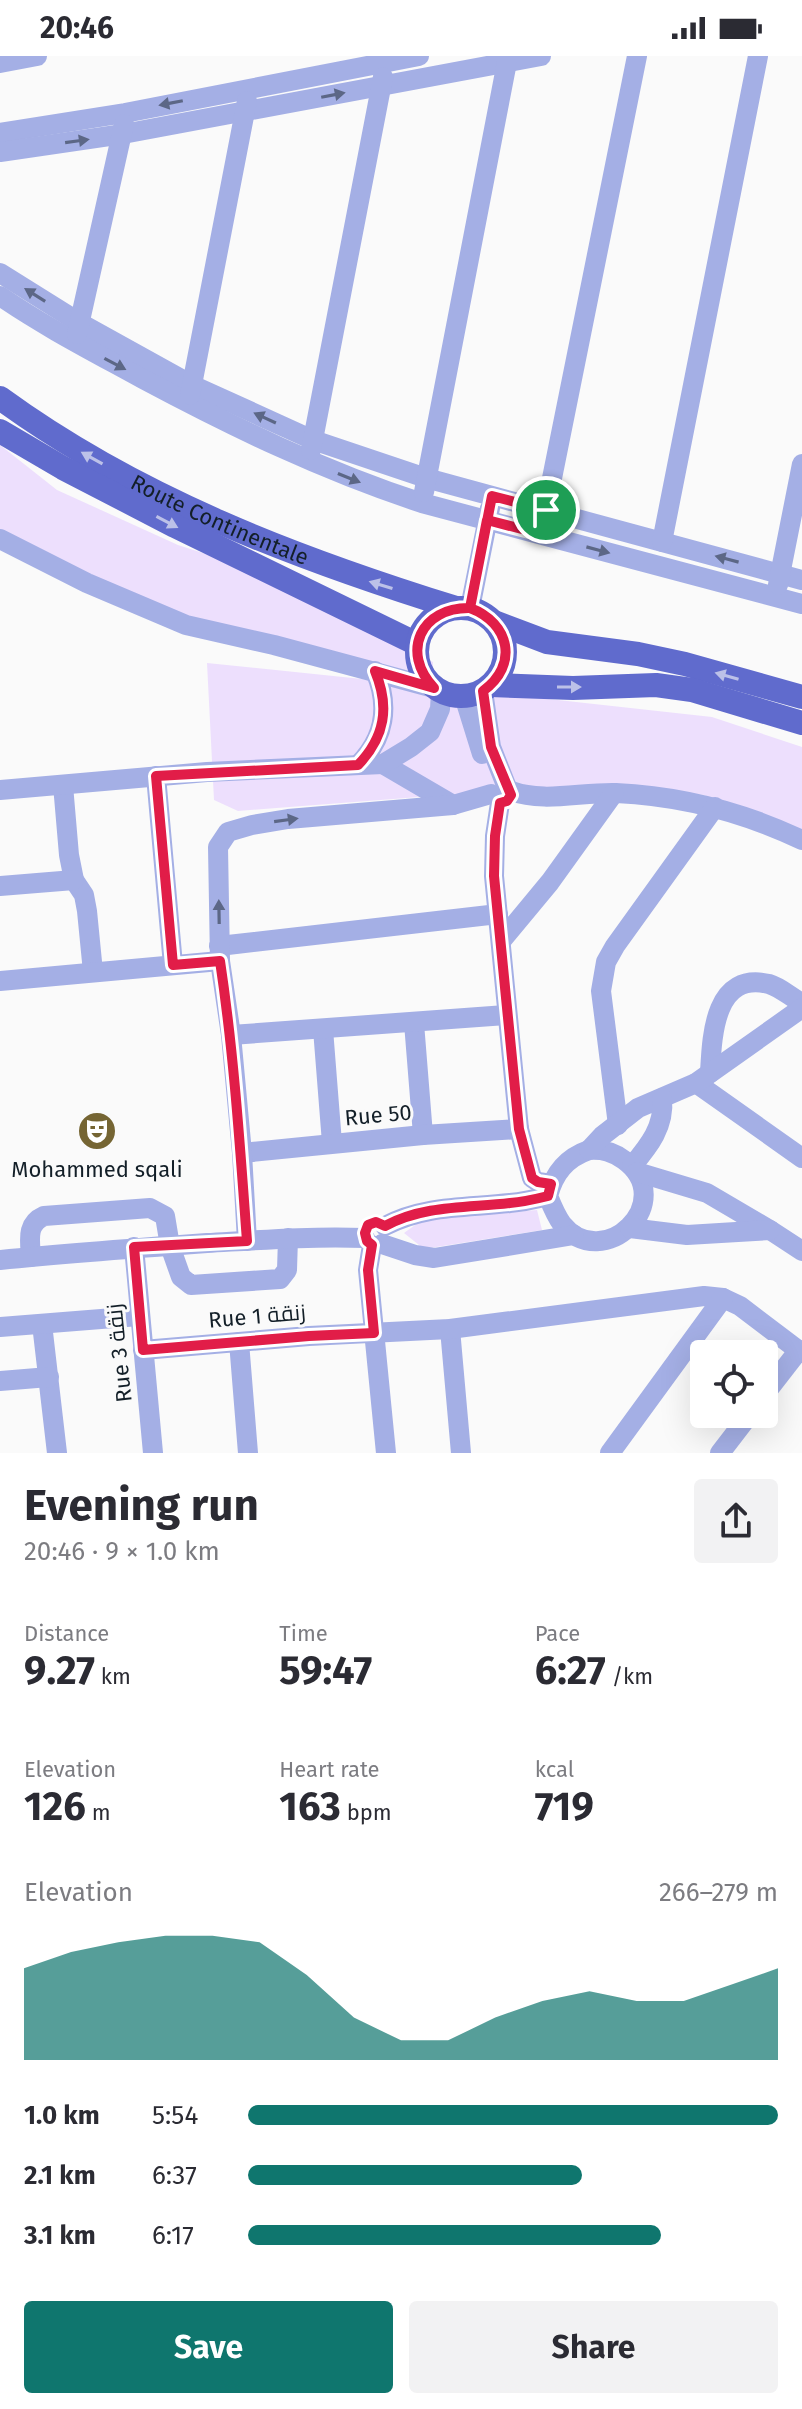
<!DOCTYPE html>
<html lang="en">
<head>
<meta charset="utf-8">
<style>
  :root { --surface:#fff; --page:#f2f2f3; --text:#2b2b33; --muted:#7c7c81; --accent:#0f766e }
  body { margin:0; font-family:"Fira Sans",Cairo,sans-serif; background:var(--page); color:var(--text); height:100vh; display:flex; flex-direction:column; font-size:30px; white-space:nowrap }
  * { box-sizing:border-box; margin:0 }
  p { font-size:26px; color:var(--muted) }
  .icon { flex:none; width:44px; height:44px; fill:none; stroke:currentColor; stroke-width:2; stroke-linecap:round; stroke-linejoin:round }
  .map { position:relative; height:1397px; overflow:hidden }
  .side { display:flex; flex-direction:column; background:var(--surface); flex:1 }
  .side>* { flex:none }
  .buttons { position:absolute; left:690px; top:1284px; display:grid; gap:16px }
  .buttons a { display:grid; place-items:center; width:88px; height:88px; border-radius:8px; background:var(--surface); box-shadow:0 8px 32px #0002; font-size:40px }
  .pin { position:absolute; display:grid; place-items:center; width:68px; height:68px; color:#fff; margin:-34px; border:4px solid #fff; border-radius:50%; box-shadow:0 2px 8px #0007 }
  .round { display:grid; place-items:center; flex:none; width:84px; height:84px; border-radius:8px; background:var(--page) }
  .summary { display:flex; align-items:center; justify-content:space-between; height:136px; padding:0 24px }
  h1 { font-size:44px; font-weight:700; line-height:60px }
  .stats { display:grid; grid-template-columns:repeat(3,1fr); gap:12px; height:136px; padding:8px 24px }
  .stats div { display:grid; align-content:center }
  .stats b { font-size:40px; font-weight:700 }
  .stats small { font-size:22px; font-weight:400 }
  .stats p { font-size:22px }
  .chart { height:224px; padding:16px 24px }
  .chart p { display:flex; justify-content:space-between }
  .chart svg { width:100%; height:144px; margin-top:8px; fill:var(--accent); opacity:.7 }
  .action { display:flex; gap:16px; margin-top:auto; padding:16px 24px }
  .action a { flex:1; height:92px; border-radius:8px; background:var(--accent); color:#fff; font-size:32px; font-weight:700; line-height:92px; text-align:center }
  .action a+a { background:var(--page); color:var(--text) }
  ul { padding:0 24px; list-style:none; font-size:26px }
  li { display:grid; grid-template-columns:128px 96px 1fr; align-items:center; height:60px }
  li i { height:20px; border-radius:10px; background:var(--accent) }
  .status { display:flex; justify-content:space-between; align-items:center; height:56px; padding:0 40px; background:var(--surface); direction:ltr }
  .status svg { height:22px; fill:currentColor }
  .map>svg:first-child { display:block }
</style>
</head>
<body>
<div class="status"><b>20:46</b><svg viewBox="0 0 49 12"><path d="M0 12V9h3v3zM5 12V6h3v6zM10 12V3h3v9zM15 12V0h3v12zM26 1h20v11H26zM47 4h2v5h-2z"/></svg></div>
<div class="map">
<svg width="802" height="1397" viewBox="0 0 802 1397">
  <rect width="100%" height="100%" fill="#fafafa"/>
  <g fill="#eddffd">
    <path d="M0,389L57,434L178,489L206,498L433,606V616L440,631L712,661L802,691V787L704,739L643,733L550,731L238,755L214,744L207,607L420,629L228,586L0,489Z"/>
    <path d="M537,1154L542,1174L424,1193L404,1177L422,1164Z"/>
  </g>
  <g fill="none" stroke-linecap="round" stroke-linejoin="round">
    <g stroke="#a4afe5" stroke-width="20">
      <path d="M0,7L37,0"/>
      <path d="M0,77L125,57L419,0"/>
      <path d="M0,96L123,78L541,0"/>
      <path d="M0,217L80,267L192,329L313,384L426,422L802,524"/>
      <path d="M0,240C45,271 94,296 143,323C233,371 324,415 422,447L802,548"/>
      <path d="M77,278L124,68"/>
      <path d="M190,339L247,45"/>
      <path d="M311,394L383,21"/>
      <path d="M424,436L507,6V0"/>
      <path d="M543,467L637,0"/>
      <path d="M0,483L87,527L186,569L274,589L434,632"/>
      <path d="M662,486L758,0"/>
      <path d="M778,529L802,408"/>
      <path d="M470,552L490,452"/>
      <path d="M483,635L491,691L506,729"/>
      <path d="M464,640L482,698"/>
      <path d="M383,708L453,749"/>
      <path d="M358,709C385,682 390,650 375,615"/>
      <path d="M156,720L173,909"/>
      <path d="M63,729L69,799L74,824L84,839L87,855L93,916"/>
      <path d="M0,734L207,716L383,708L411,691L430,676L440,653L441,636"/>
      <path d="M511,735C544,747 580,736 616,737C681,740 743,756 802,784"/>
      <path d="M500,747L495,780L494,820L519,1073L532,1122L538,1126L551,1128"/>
      <path d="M0,830L74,824"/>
      <path d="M501,885L550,826L614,737"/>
      <path d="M219,890L498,858"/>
      <path d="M0,925L220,905"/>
      <path d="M414,967L423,1079"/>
      <path d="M323,973L332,1087"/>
      <path d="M231,979L506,959"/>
      <path d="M710,1017C712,980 714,915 769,928C780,931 792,942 802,947"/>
      <path d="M696,1027L802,1102"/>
      <path d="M618,1069L601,935L606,906L615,890L715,751"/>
      <path d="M589,1094C603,1093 613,1096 624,1104C680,1145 603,1219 562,1168C556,1160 552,1150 548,1140C554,1117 566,1102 589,1094Z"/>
      <path d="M589,1094L602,1080L638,1052L696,1027L802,952"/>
      <path d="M242,1097L423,1079L519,1073"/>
      <path d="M632,1110C649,1090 665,1070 662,1042"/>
      <path d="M637,1116L707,1137L770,1174L802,1195"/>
      <path d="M385,1170C424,1149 467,1152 510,1147C523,1146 536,1143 548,1140"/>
      <path d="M630,1172L687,1179L770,1174"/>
      <path d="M247,1185L242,1097L231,979L220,905L218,791L228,776L252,769L288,763L453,749L491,738"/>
      <path d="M382,1188L415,1199L434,1202L574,1179"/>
      <path d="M372,1189L368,1214L386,1397"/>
      <path d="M134,1191L153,1397"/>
      <path d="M31,1201C30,1184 26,1168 44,1160L150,1152L165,1160L170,1190L181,1221L191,1229L280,1223L287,1214L288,1182"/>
      <path d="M0,1204C69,1197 138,1192 207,1187C260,1184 312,1180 365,1182"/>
      <path d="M42,1268L57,1397"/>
      <path d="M0,1271L139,1260"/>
      <path d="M450,1273L461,1397"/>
      <path d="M239,1286L248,1397"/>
      <path d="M143,1294L309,1280L450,1273L704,1240L723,1242L740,1250L802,1297"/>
      <path d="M0,1325L49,1321"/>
      <path d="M764,1339L799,1294"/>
      <path d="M610,1397L723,1242"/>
      <path d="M720,1397L750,1358"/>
    </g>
    <g stroke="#606bcd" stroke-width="24">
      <path id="s1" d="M0,342C137,442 295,502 456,552"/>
      <path d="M0,375L63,412L175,470L417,588"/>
      <circle cx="461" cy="596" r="44"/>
      <path d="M494,566L547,586L638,598L685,608L802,641"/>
      <path d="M491,629L573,632L656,629L692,634L802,667"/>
    </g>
  </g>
  <defs><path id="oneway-solid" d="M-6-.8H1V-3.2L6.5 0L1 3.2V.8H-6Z" transform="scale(2)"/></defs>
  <g fill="#5c6786">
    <use href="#oneway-solid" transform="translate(333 39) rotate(-11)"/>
    <use href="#oneway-solid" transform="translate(171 47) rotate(169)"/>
    <use href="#oneway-solid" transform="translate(77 85) rotate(-8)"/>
    <use href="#oneway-solid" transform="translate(35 239) rotate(-148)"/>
    <use href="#oneway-solid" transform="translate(115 308) rotate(28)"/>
    <use href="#oneway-solid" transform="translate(265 362) rotate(-155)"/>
    <use href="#oneway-solid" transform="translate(349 422) rotate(22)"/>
    <use href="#oneway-solid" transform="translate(598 494) rotate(15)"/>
    <use href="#oneway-solid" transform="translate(727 503) rotate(-165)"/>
    <use href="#oneway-solid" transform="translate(286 764) rotate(-8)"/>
    <use href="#oneway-solid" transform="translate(219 856) rotate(-91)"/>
  </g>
  <g fill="#bcc1e8">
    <use href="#oneway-solid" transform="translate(92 402) rotate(-151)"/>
    <use href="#oneway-solid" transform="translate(167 466) rotate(28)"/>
    <use href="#oneway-solid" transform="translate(381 529) rotate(-163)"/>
    <use href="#oneway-solid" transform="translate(727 620) rotate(-164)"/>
    <use href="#oneway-solid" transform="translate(569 631)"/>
  </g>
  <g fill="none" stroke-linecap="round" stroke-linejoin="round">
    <g stroke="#fff" stroke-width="16">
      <path id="route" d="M546,454L492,440L470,552C421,551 400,596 434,632L375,615C390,651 385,681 358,709L156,720L173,909L220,905C234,998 240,1091 247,1185L134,1191L143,1294L309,1280L374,1277L368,1214L372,1189L367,1185L365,1177L368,1169L376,1166L385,1170C424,1149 467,1152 510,1147C523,1146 536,1143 548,1140L551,1128L538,1126L532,1122L519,1073L494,820L495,780L500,747L507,745L511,739L491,691L483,635C519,609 510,567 470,552L487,464L541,478L546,454"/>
    </g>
    <use href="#route" stroke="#e11d48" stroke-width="10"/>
  </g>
  <defs>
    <g id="theatre-disc" transform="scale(2)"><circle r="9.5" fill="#756533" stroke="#fafafa"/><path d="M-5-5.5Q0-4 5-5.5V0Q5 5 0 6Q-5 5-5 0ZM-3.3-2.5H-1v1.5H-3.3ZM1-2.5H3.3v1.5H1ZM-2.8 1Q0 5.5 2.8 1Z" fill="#fff"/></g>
  </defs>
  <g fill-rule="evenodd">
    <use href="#theatre-disc" x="97" y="1075"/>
  </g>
  <g text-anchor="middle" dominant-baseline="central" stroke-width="6" stroke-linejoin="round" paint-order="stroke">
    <g font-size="22" fill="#131f28" stroke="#fafafa">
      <text stroke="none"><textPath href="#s1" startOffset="252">Route Continentale</textPath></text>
      <text transform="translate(378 1059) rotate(-5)">Rue 50</text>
      <text transform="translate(257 1260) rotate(-5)">Rue 1 زنقة</text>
      <text transform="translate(119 1297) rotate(-96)">Rue 3 زنقة</text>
    </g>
    <g font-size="22" fill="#131f28" stroke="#fafafa">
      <text x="97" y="1113">Mohammed sqali</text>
    </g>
  </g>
</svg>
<div class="buttons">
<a><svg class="icon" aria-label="locate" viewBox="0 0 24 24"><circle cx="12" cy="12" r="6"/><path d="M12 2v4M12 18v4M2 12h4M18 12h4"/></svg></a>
</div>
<div class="pin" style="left:546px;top:454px;background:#1e9e55"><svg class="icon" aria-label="arrive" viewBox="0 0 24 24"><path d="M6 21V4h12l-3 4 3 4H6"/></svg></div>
</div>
<section class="side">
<div class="summary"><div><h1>Evening run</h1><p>20:46 · 9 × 1.0 km</p></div><a class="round"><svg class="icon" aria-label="share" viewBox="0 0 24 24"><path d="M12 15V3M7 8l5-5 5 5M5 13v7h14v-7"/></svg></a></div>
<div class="stats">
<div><p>Distance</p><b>9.27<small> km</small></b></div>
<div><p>Time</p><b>59:47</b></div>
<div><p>Pace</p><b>6:27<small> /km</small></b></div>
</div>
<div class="stats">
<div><p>Elevation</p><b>126<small> m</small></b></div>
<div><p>Heart rate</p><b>163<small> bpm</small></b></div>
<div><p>kcal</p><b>719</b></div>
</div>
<div class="chart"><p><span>Elevation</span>266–279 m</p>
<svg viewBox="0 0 160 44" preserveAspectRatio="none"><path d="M0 44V16L10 11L20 8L30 6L40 6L50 8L60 18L70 31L80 38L90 38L100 31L110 26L120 23L130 26L140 26L150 21L160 16V44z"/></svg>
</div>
<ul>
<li><b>1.0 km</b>5:54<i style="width:100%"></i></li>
<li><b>2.1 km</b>6:37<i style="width:63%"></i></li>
<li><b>3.1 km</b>6:17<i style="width:78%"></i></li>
</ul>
<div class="action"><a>Save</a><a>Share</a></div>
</section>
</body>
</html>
